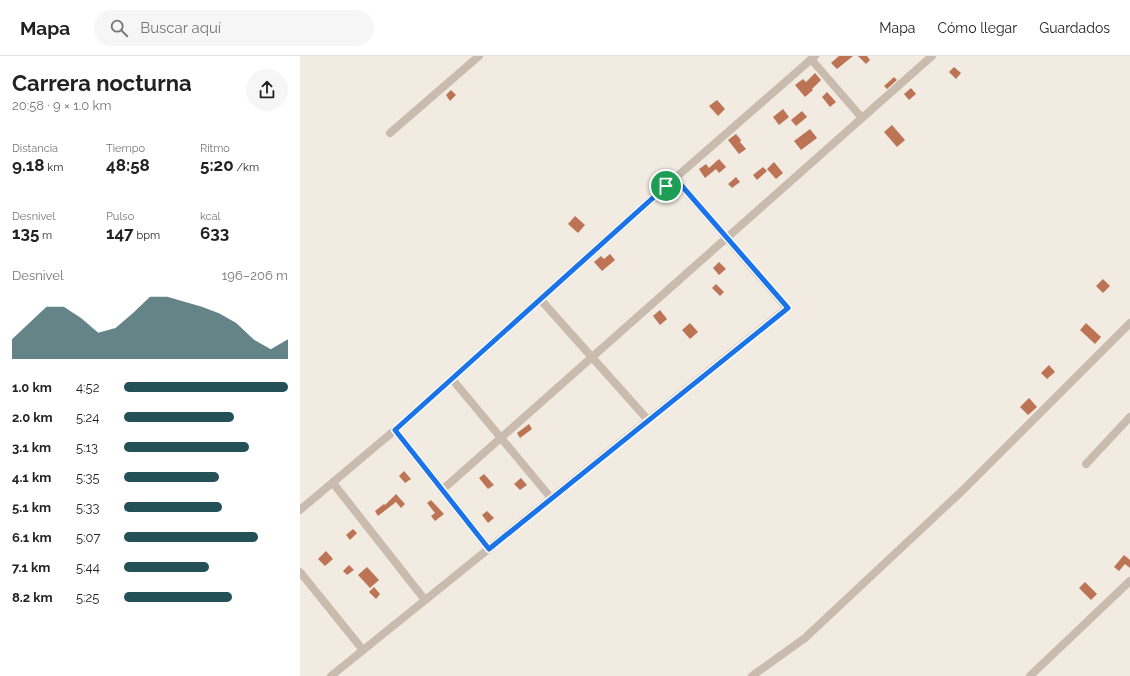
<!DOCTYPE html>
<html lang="es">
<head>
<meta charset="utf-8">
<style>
  :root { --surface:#fff; --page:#f6f6f6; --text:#222; --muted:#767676; --line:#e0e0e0; --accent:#245157 }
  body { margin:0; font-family:Raleway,sans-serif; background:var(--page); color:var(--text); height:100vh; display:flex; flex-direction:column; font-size:15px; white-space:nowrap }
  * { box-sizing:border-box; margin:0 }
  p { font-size:13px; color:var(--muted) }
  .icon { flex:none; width:22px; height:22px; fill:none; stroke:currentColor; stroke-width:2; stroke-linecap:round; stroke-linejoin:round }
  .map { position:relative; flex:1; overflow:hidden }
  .sheet { display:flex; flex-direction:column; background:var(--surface); width:300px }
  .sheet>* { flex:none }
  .pin { position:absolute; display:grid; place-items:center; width:34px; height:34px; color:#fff; margin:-17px; border:2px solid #fff; border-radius:50%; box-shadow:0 1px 4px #0007 }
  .round { display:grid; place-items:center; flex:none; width:42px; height:42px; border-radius:21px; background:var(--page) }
  .headline { display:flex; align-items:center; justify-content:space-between; height:68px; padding:0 12px }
  h1 { font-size:22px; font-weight:700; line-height:30px }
  .stats { display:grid; grid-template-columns:repeat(3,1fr); gap:6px; height:68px; padding:4px 12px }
  .stats div { display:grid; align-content:center }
  .stats b { font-size:17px; font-weight:700 }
  .stats small { font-size:11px; font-weight:400 }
  .stats p { font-size:11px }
  .chart { height:112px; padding:8px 12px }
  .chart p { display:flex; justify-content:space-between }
  .chart svg { width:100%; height:72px; margin-top:4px; fill:var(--accent); opacity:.7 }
  ul { padding:0 12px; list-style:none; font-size:13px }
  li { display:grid; grid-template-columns:64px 48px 1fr; align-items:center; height:30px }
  li i { height:10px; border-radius:5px; background:var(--accent) }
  header { display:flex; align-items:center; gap:24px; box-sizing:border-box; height:56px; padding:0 20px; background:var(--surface); border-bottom:1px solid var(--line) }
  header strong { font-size:19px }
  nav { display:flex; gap:22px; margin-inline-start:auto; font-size:14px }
  .search { width:280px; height:36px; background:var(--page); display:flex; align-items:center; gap:10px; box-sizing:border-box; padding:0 14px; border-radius:22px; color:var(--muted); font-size:15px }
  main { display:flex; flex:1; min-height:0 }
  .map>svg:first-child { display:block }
</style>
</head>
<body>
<header>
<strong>Mapa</strong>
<div class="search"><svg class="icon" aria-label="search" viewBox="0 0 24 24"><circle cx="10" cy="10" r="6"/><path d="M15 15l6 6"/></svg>Buscar aquí</div>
<nav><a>Mapa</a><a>Cómo llegar</a><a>Guardados</a></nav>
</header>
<main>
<section class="sheet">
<div class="headline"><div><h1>Carrera nocturna</h1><p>20:58 · 9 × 1.0 km</p></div><a class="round"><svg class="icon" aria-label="share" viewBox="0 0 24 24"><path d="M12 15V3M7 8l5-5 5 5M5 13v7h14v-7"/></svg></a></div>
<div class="stats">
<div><p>Distancia</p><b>9.18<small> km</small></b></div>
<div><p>Tiempo</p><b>48:58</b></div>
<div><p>Ritmo</p><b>5:20<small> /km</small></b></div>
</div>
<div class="stats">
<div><p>Desnivel</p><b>135<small> m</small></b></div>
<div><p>Pulso</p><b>147<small> bpm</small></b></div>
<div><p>kcal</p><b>633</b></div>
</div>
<div class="chart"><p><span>Desnivel</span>196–206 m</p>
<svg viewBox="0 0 160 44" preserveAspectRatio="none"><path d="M0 44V32L10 22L20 12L30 12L40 19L50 28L60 25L70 16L80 6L90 6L100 9L110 12L120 16L130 22L140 32L150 38L160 32V44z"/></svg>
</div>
<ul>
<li><b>1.0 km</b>4:52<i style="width:100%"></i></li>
<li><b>2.0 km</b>5:24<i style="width:67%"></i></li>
<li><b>3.1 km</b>5:13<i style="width:76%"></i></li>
<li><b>4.1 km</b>5:35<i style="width:58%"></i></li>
<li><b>5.1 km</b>5:33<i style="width:60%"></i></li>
<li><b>6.1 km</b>5:07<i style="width:82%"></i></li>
<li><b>7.1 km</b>5:44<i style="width:52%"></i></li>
<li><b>8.2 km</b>5:25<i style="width:66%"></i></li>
</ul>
</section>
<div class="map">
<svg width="830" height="620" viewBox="0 0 830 620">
  <rect width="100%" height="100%" fill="#f2ebe2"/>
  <g fill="#bc7455">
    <path d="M539,0H553L537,13L531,7Z"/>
    <path d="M558,0H567L570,4L566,8Z"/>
    <path d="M654,11L661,17L656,23L649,16Z"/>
    <path d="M515,17L521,24L512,33L513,34L505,41L495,29L503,23L506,26Z"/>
    <path d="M594,21L597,24L587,33L584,30Z"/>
    <path d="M611,32L616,38L609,44L604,38Z"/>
    <path d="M151,34L156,39L150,45L146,39Z"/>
    <path d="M527,36L536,46L530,51L522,41Z"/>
    <path d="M417,44L425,53L418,60L409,50Z"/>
    <path d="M483,53L489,61L479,69L473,61Z"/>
    <path d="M502,55L507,61L496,70L491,64Z"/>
    <path d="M592,69L605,84L597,91L584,76Z"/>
    <path d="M510,73L517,82L501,94L494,85Z"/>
    <path d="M436,78L441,84L440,86L446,93L439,98L428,84Z"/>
    <path d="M419,103L426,111L419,117L416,113L405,122L399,113L406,108L409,112Z"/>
    <path d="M474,106L483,117L476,123L467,113Z"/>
    <path d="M463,111L467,115L457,124L453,119Z"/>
    <path d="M436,121L440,126L432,132L428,128Z"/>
    <path d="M275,160L285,169L278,177L268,168Z"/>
    <path d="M310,198L315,204L302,215L294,206L301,200L304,203Z"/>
    <path d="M419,206L426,213L419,219L413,212Z"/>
    <path d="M803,223L810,230L803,237L796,230Z"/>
    <path d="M416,228L424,236L420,240L412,232Z"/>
    <path d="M360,254L367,263L360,269L353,260Z"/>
    <path d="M390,267L398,276L390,283L382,274Z"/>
    <path d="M786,267L801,281L795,288L780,274Z"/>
    <path d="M749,309L755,316L747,323L741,317Z"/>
    <path d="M729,342L737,351L728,359L720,351Z"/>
    <path d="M229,368L232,373L220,382L217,377Z"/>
    <path d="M104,415L111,423L105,427L99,420Z"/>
    <path d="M184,418L194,429L188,433L179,422Z"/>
    <path d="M221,422L227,429L220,434L214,428Z"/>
    <path d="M96,438L105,448L101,452L96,446L78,460L75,455L84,448L85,449Z"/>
    <path d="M131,444L144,458L135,465L131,460L135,457L127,447Z"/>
    <path d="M187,455L194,462L188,467L182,459Z"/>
    <path d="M53,473L57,477L50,484L46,479Z"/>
    <path d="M26,495L33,503L25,510L18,503Z"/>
    <path d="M824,499L830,504V512L825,508L819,515L814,511Z"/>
    <path d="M49,509L54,514L47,519L43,515Z"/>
    <path d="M67,511L79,524L70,532L58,519Z"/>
    <path d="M785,526L797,538L791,544L779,532Z"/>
    <path d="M74,531L80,538L76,543L69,536Z"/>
  </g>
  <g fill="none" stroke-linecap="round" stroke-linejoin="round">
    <g stroke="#c9bcae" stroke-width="8">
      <path d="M511,3L562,62"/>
      <path d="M90,77L179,0"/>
      <path d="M240,243L348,364"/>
      <path d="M152,323L251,442"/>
      <path d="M95,374L189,493"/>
      <path d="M786,408L830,361"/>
      <path d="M33,427L125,544"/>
      <path d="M142,434L632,0"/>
      <path d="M0,454L95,374L366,130L515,0"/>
      <path d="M0,516L63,594"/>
      <path d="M31,620L487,252L375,122"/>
      <path d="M452,620L505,582L663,434L830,267"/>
      <path d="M730,620L830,525"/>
    </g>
  </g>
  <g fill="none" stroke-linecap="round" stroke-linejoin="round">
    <g stroke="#fff" stroke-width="8">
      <path id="route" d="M375,122L488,252L189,493L95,374Z"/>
    </g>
    <use href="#route" stroke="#1a73e8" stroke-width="5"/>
  </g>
</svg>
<div class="pin" style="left:366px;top:130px;background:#1e9e55"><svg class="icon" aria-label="arrive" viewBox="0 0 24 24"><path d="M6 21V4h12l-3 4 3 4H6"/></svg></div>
</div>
</main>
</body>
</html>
